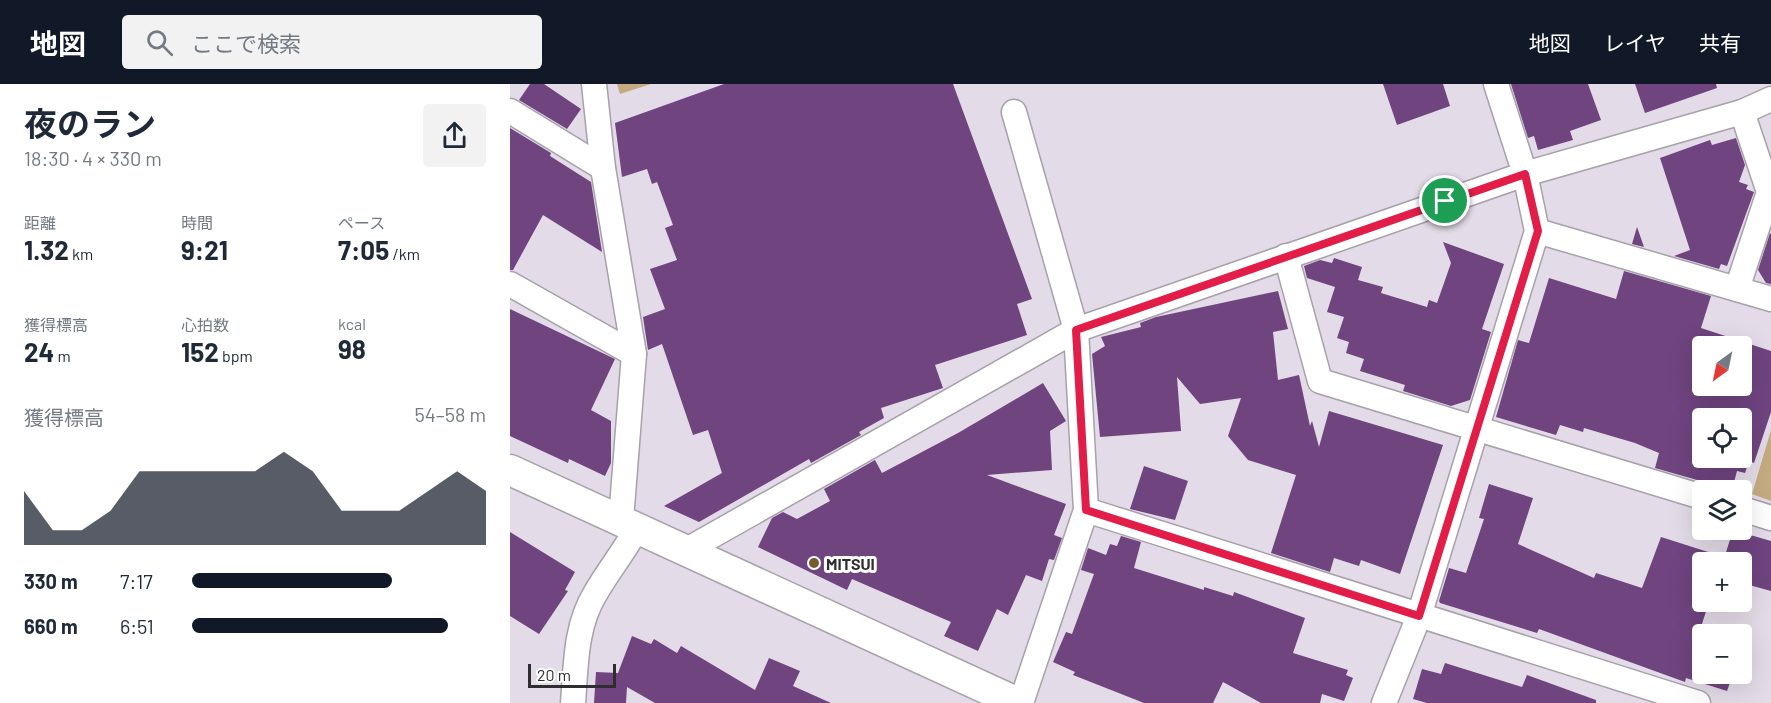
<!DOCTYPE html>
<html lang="ja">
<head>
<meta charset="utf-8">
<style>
  :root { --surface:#fff; --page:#f2f2f3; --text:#1f2937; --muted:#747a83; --accent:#111827 }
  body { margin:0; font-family:Barlow,"Noto Sans JP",sans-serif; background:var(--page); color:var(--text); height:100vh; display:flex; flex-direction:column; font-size:22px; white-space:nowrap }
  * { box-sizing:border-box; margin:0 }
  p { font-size:20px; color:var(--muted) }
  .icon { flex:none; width:33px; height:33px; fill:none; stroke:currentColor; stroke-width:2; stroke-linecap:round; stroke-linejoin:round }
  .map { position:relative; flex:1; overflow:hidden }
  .panel { display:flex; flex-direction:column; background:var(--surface); width:510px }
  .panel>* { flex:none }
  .needle { width:39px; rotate:213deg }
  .controls { position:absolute; left:1182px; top:252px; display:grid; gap:12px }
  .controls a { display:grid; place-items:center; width:60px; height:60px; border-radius:6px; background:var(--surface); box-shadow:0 6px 24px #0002; font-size:30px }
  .scale { position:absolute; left:18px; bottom:15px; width:88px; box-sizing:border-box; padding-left:6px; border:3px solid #302d31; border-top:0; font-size:16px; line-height:21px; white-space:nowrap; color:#302d31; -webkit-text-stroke:4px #fff; paint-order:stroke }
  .pin { position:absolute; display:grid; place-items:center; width:51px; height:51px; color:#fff; margin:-26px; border:3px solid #fff; border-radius:50%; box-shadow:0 2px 6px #0007 }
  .round { display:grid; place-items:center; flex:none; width:63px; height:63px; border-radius:6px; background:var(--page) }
  .summary { display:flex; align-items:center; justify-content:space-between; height:102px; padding:0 24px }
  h1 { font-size:33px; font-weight:700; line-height:45px }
  .stats { display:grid; grid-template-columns:repeat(3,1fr); gap:9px; height:102px; padding:6px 24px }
  .stats div { display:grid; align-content:center }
  .stats b { font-size:26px; font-weight:700 }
  .stats small { font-size:16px; font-weight:400 }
  .stats p { font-size:16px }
  .chart { height:168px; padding:12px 24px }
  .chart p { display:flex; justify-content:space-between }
  .chart svg { width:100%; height:108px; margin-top:6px; fill:var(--accent); opacity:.7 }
  ul { padding:0 24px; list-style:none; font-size:20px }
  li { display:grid; grid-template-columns:96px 72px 1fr; align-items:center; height:45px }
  li i { height:15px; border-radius:8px; background:var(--accent) }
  header { display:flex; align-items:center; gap:36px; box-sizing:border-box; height:84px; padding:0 30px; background:var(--accent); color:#fff }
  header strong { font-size:28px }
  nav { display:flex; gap:33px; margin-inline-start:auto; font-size:21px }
  .search { width:420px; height:54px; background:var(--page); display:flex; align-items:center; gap:15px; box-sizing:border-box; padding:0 21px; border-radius:6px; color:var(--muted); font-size:22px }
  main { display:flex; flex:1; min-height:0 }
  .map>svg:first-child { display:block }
</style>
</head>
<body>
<header>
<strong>地図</strong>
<div class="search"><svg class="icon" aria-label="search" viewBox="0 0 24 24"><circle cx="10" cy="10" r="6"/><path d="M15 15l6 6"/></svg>ここで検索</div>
<nav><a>地図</a><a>レイヤ</a><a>共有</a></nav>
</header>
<main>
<section class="panel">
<div class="summary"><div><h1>夜のラン</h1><p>18:30 · 4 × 330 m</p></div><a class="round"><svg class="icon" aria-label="share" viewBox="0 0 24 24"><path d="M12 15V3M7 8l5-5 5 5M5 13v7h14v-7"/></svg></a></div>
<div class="stats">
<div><p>距離</p><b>1.32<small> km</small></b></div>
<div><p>時間</p><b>9:21</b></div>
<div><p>ペース</p><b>7:05<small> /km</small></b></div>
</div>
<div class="stats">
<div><p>獲得標高</p><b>24<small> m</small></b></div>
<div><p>心拍数</p><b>152<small> bpm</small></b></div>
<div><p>kcal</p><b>98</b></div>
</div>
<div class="chart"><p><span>獲得標高</span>54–58 m</p>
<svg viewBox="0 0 160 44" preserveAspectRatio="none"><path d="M0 44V22L10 38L20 38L30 30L40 14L50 14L60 14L70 14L80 14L90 6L100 14L110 30L120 30L130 30L140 22L150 14L160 22V44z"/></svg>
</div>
<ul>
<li><b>330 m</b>7:17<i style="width:68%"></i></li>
<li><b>660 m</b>6:51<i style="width:87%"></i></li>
</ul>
</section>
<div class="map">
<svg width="1261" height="619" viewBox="0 0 1261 619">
  <rect width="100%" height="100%" fill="#e3dbe7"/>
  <g fill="#c4ab81">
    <path d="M107,0H141L110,10Z"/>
    <path d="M1261,346V417L1242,410Z"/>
  </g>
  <g fill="#6f447f" fill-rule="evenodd">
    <path d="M20,0H34L71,25L57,45L9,16Z"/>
    <path d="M214,0H443L522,215L507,220L517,251L425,281L433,304L371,324L374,334L349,348L351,351L301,379L299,375L189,438L154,422L212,389L198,346L183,351L152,260L138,266L133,233L155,225L140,185L167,176L155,144L163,141L147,98L142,100L137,85L112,93L105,39Z"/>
    <path d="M873,0H933L940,22L887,41Z"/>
    <path d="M1001,0H1078L1091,36L1060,47L1063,56L1028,66L1024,52L1018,54Z"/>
    <path d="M1125,0H1206L1207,4L1135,29Z"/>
    <path d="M0,44L41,69L40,72L81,98L92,168L33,131L3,186H0Z"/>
    <path d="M1226,54L1235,81L1229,98L1238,101L1236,105L1244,108L1217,182L1211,180L1209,185L1164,172L1180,166L1150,74L1200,56L1202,61Z"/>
    <path d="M1127,143L1134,163L1122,160Z"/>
    <path d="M1260,149L1261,150V200L1256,199L1248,186Z"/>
    <path d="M933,158L994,180L972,245L981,248L960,316L941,322L893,307L895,301L850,287L854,275L836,269L839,258L827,254L834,233L817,228L825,203L797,194L794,182L810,176L822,179L824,174L852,183L848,196L873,203L871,209L917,223L919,216L927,219L941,179Z"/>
    <path d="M1114,187L1201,212L1191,244L1261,267V328L1244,379L1239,377L1235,389L1227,387L1222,406L1145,384L1149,369L1125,359L1074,344L1073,348L1050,341L1046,351L986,333L1008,256L1019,259L1039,194L1106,215ZM1192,262H1232V302H1192ZM1192,334H1232V374H1192Z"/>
    <path d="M768,207L778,245L763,248L768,296L789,291L800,342L802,337L809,363L819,327L933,361L890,490L851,476L849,482L824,474L820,488L761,469L786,391L738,376L718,352L731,314L690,320L667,293L671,347L590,353L582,270L595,262L591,253L631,243L630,239L646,233Z"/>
    <path d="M0,225L105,275L81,326L101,337V379L95,392L59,375L58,379L0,352Z"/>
    <path d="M533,299L556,337L540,347L542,386L477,391L556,420L544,451L552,454L544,476L539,475L532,497L516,491L498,531L487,525L468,567L434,552L441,538L342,495L337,506L248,463L262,434L273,428L287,435L320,417L314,405L365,376L372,389L448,349Z"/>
    <path d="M634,382L678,397L665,436L620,425Z"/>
    <path d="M979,400L1023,414L1008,460L1084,494L1086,489L1132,504L1151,453L1214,473L1212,478H1192V518H1199L1191,543L1216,550H1192V590H1223L1217,607L1176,594L1175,598L1029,545L1027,549L930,519L929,517L939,484L956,489L974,435L969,434Z"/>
    <path d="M1223,446L1261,457V507L1232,499V478H1213Z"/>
    <path d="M0,448L65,488L55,506L58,507L29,550L0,532Z"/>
    <path d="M611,452L631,458L624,484L694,506V503L723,512L724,508L795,534L783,569L838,586L836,591L843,594L834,617L812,610L810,619H751L713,598L703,619H634L563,591L565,588L543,578L556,548L562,550L584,490L571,486L578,464L596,471L600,460L607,462Z"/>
    <path d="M122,552L141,560L144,555L167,569L171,562L245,606L259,574L290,587L283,602L321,619H145L117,603L116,619H84L86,588L108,589Z"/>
    <path d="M935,579L1012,603L1017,591L1086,616V619H917L903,615L912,585L931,590Z"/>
  </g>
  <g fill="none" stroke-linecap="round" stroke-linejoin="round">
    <g stroke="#a8a0ab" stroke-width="27">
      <g id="minor">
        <path d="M84,0L93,84L124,270L111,436"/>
        <path d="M0,27L93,84"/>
        <path d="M504,28L566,246L576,426L511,619"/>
        <path d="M1027,147L1261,215"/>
        <path d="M776,172L810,297L1192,413"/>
        <path d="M0,200L124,270"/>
        <path d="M1227,205L1259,108L1232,28"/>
        <path d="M1232,425L1261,434"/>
        <path d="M576,426L1188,619"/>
        <path d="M175,467L566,246L1015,90L1232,28L1261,15"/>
        <path d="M63,619C66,582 65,543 85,510C98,487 114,468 127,444"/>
        <path d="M874,619L909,532L1027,147L1015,90L986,0"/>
      </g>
    </g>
    <g stroke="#a8a0ab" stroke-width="33">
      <path id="tertiary" d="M0,386L508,619"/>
    </g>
    <use href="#minor" stroke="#fff" stroke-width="24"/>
    <use href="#tertiary" stroke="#fff" stroke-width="30"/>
  </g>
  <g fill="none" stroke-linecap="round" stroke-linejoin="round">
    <g stroke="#fff" stroke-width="12">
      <path id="route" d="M1015,90L1028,147L909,532L576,426L566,246Z"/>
    </g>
    <use href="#route" stroke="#e11d48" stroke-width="8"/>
  </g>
  <circle fill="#755b2d" stroke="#fff" stroke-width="2" cx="304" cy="479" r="6"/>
  <g text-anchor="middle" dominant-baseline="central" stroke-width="6" stroke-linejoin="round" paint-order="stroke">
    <g font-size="16" font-weight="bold" fill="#302d31" stroke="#fff" text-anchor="start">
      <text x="316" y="479">MITSUI</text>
    </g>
  </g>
</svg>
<div class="controls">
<a><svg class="needle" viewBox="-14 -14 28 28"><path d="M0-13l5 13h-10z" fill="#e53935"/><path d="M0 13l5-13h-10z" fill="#747a83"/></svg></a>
<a><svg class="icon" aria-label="locate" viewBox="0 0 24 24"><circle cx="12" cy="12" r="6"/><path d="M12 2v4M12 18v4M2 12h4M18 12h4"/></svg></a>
<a><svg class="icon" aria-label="layers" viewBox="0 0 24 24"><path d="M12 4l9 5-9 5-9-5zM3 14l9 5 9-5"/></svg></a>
<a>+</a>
<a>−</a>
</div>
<div class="scale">20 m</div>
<div class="pin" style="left:935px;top:117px;background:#1e9e55"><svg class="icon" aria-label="arrive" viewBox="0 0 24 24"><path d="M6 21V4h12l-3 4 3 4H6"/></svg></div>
</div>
</main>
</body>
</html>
